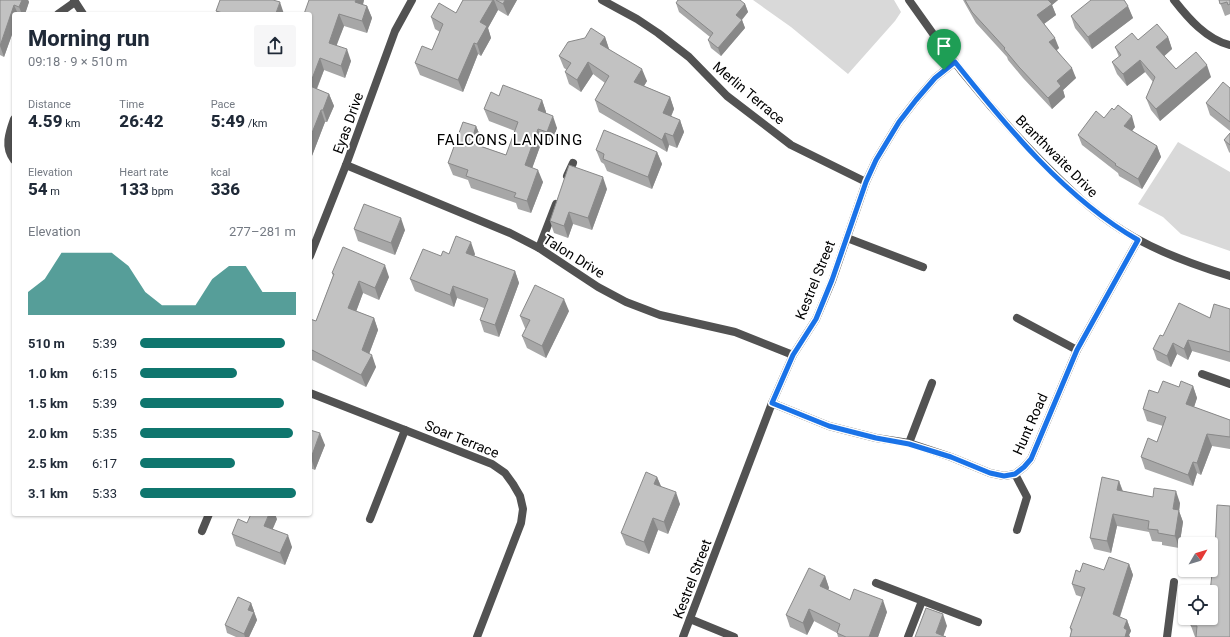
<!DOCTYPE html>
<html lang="en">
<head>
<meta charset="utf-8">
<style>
  :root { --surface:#fff; --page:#f6f6f7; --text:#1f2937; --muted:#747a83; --accent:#0f766e }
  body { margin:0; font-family:Roboto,sans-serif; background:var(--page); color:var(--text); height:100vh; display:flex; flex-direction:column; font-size:15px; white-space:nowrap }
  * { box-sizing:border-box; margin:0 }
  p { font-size:13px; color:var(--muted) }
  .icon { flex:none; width:22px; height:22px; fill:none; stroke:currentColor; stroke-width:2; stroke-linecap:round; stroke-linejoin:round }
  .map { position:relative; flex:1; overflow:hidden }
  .details { position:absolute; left:12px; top:12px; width:300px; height:504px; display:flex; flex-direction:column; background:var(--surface); border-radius:4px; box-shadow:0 1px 3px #0004 }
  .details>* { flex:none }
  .needle { width:26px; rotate:52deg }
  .buttons { position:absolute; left:1178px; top:537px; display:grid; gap:8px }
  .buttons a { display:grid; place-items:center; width:40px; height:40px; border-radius:4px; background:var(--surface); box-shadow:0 1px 3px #0004; font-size:20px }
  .pin { position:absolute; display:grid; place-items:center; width:34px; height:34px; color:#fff; margin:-41px -17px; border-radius:50% 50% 50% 0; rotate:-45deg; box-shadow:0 0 4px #0007 }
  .pin .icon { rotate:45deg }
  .round { display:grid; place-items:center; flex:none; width:42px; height:42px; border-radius:4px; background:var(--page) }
  .head { display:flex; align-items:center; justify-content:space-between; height:68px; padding:0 16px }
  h1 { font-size:22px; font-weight:800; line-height:30px }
  .figures { display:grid; grid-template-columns:repeat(3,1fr); gap:6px; height:68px; padding:4px 16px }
  .figures div { display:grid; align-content:center }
  .figures b { font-size:17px; font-weight:800 }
  .figures small { font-size:11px; font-weight:400 }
  .figures p { font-size:11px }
  .chart { height:112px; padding:8px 16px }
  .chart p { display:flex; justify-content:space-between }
  .chart svg { width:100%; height:72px; margin-top:4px; fill:var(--accent); opacity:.7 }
  ul { padding:0 16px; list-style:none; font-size:13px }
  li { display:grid; grid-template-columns:64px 48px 1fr; align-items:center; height:30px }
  li i { height:10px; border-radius:5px; background:var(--accent) }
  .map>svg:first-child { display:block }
</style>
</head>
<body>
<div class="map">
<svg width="1230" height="637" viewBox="0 0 1230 637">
  <rect width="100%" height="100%" fill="#fff"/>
  <g fill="#d9d9d9">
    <path d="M753,0H894L901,12L895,21L848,74L791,27Z"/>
    <path d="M1178,142L1230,172V251L1181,234L1163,217L1138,204Z"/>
  </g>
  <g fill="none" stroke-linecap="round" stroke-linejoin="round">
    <g stroke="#525252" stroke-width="8">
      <path d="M567,176L573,163"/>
      <path d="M847,238L923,267"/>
      <path d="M539,248L556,204"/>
      <path d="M1017,318L1077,350"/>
      <path d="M1202,374L1230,384"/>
      <path d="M909,443L932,383"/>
      <path d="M1015,474L1027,497L1017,530"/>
      <path d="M370,519L405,430"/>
      <path d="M876,583L978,622"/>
      <path d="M908,637L922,601"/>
    </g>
    <g stroke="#525252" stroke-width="8">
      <path d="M74,0L83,14"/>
      <path d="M602,0L637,19L658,33L689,57L727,96L791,145L866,182"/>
      <path d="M1174,0C1188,18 1207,40 1230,45"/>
      <path d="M58,14L75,2"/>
      <path d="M14,119C9,133 4,147 14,160"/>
      <path d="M346,165L510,233L539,248L598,287L626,302L660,315L735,332L793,355"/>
      <path d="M310,256L346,165L395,31L412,0"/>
      <path d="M310,393L492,464L505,473L513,484L520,496L523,509L521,523L477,637"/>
      <path d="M772,403L829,426L876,438L909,443L951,457L990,473L1004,476L1015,474L1024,467L1031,459L1077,350L1138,240"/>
      <path d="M202,531L209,514"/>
      <path d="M690,619L734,637"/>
      <path d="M683,637L772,403L793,355L816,319L832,281L866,182L876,160L899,122L916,100L935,78L955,62"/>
      <path d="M1167,637L1174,582"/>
    </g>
    <path stroke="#525252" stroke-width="8" d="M909,0C948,57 993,112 1041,161C1066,186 1092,212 1122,230C1153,250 1194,265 1230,276"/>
  </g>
  <g fill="#a7a7a7">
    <path d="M0,0H28L29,2L25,14H14V29L4,57L0,55Z"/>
    <path d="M309,0H364L363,5L367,6L372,18L367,33L344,26L336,45L351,61L345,78L324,70L317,89L329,94L334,106L327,122H325L310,161Z"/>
    <path d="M463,0H517L508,16L498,10L488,28L491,38L481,56L478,54L463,92L420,75L415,63L432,50L440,32L435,29L431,17L456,13Z"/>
    <path d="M963,0H1058L1052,5L1056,15L1044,24L1059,48L1057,50L1076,78L1063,90L1065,97L1052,109L1023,78L1008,60L1007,57L976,23Z"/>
    <path d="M1219,0H1230V14L1225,16Z"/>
    <path d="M1126,1L1125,2L1133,18L1092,49L1075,28L1071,16Z"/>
    <path d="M676,3L745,4L748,12L742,20L745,28L721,56L711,48L708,40L710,37L679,12Z"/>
    <path d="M216,11L284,14H218Z"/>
    <path d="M605,37L609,49L647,81L644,86L670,97L674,109L671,117L680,120L684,132L677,148L669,145L667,152L599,112L595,100L605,83L593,74L581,92L569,84L565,72L567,70L564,68L559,56Z"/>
    <path d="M1168,37L1172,49L1164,56L1176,69L1211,77L1160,121L1151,110L1146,98L1153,82L1145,72L1127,86L1117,74L1112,62L1119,57L1115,47L1138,40Z"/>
    <path d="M1230,88V131L1210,115L1206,103Z"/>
    <path d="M499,96L542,100L546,112V113L557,128L551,144L542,141L532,168L543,182L531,213L518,209L516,203L471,188L468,180L453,175L448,163L476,126L481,138L478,145L506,155L515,131L489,121L484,109Z"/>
    <path d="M1104,118L1135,127L1132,131L1157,146L1161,157L1142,189L1119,176L1118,173L1082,145L1078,135Z"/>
    <path d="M1230,133V153L1229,152L1224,140Z"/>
    <path d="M596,150L657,152L662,164L652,189L607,171L604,164L601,162Z"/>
    <path d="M607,189L592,230L573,224L568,238L554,233L550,221Z"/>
    <path d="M354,229L405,230L395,255L358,241Z"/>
    <path d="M449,254H475L474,256L515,271L519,283L499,337L484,332L480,320L484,308L457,298L454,307L415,291L410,279Z"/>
    <path d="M332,273L389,277L379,300L363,293L356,311L374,318L378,330L369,354L376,367L366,387L310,359V319L316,321L333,276Z"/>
    <path d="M1230,309V362L1192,351L1188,360L1177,354L1171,367L1157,360L1153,349L1163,336L1210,318Z"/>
    <path d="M569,311L546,358L527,348L522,336L526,328H525L520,316Z"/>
    <path d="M1193,386L1197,398L1194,407L1230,420V449L1212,446L1201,475L1197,473L1193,486L1145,469L1141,457L1157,442L1163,426L1147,421L1143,409L1158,393L1179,387Z"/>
    <path d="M310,430L325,445L315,470L310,468Z"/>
    <path d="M657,477L661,486L680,504L668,534L658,530L649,554L626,545L621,533Z"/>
    <path d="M1119,481L1123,491L1180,503L1179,511L1183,522L1179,548L1162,545V542L1152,541L1149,532L1117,526L1111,553L1094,549L1090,538Z"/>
    <path d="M277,519L272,529L292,547L285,565L236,546L232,534L247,523Z"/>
    <path d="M1211,550L1230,637H1195L1191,626L1211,618L1212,572L1211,569Z"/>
    <path d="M1129,564L1133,575L1120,617L1127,620L1131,631L1129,635L1130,637H1070L1071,632L1070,628L1082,597L1076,595L1072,584L1080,572L1104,570Z"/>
    <path d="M825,576L829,588L828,590L850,600L887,612L878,637H838L837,633L814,621L807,635L790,627L786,615Z"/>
    <path d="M251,603L257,620L249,637H236L227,633L225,625Z"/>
  </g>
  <g fill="#888">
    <path d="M22,0H28L29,2L25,14H22L19,7Z"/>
    <path d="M356,0H364L360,14L355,2Z"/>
    <path d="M493,0H494L498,10L488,28L491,38L481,56L477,44L480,22Z"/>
    <path d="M505,0H517L508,16L503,4Z"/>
    <path d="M1047,0H1058L1052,5L1056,15L1041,26L1037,15Z"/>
    <path d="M280,2L284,14H276V13Z"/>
    <path d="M745,4L748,12L739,23L736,15Z"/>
    <path d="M14,5L18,14H14V29L4,57L0,46Z"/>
    <path d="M367,6L372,18L367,33L362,21Z"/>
    <path d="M1128,6L1133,18L1092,49L1088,37Z"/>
    <path d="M339,14L344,26L333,55L329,43Z"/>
    <path d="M742,20L745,28L721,56L718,48Z"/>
    <path d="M605,37L609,49L605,56L600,44Z"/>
    <path d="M1168,37L1172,49L1161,59L1156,47Z"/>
    <path d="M1055,38L1059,48L1053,53L1049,42Z"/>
    <path d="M474,43L478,54L463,92L458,80Z"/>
    <path d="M347,49L351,61L345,78L341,66Z"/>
    <path d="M320,58L324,70L313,98L310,88V84Z"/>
    <path d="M1140,60L1145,72L1127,86L1123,74Z"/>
    <path d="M588,62L593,74L581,92L577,80Z"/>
    <path d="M1207,65L1211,77L1160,121L1156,109Z"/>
    <path d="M1072,68L1076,78L1063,90L1065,97L1052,109L1048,98L1057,81Z"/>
    <path d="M642,69L647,81L639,94L634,82Z"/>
    <path d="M329,94L334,106L327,122L323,110Z"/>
    <path d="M670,97L674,109L667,125L663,113Z"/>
    <path d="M542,100L546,112L542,122L538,110Z"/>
    <path d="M321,110L325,122L310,161V138Z"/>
    <path d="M553,116L557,128L551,144L547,132Z"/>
    <path d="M1132,116L1135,127L1128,136L1124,126Z"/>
    <path d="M680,120L684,132L677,148L673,136Z"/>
    <path d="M476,126L481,138L475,155L471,143Z"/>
    <path d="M538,129L542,141L529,177L525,165Z"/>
    <path d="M665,133L669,145L667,152L662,140Z"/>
    <path d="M1157,146L1161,157L1142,189L1138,179Z"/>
    <path d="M657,152L662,164L652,189L648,177Z"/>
    <path d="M538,170L543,182L531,213L527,201Z"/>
    <path d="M603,177L607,189L592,230L588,218Z"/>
    <path d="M569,212L573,224L568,238L564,226Z"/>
    <path d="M401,218L405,230L395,255L391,243Z"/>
    <path d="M471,242L475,254L471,265L466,253Z"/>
    <path d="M385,265L389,277L379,300L375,288Z"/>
    <path d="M515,271L519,283L499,337L495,325Z"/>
    <path d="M359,281L363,293L353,320L348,308Z"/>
    <path d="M453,286L457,298L454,307L450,295Z"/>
    <path d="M564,299L569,311L546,358L542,346Z"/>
    <path d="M374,318L378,330L366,362L362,350Z"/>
    <path d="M1188,340L1192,351L1188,360L1184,349Z"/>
    <path d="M1173,343L1177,354L1171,367L1167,356Z"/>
    <path d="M372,355L376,367L366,387L361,375Z"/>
    <path d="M1193,386L1197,398L1191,416L1186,404Z"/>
    <path d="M320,433L325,445L315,470L311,458Z"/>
    <path d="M1207,434L1212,446L1201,475L1197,463Z"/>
    <path d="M1193,462L1197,473L1193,486L1188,475Z"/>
    <path d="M657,477L662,489L654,484Z"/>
    <path d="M1119,481L1123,493L1117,490Z"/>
    <path d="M1176,491L1180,503L1179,511L1183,522L1179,548L1175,536L1173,509Z"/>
    <path d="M676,492L680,504L668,534L664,522Z"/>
    <path d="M269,514H275L277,519L269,538L264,526Z"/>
    <path d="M1113,514L1117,526L1111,553L1107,541Z"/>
    <path d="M653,518L658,530L649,554L644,542Z"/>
    <path d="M288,535L292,547L285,565L280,553Z"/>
    <path d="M1129,564L1133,575L1117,625L1113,614Z"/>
    <path d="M825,576L829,588L824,598L820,586Z"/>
    <path d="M883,600L887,612L878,637H869Z"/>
    <path d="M251,603L254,611L251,618L248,610Z"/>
    <path d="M809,609L814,621L807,635L803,623Z"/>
    <path d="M254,612L257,620L249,637H245L244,634Z"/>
    <path d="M943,614L947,626L943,637L936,633Z"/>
    <path d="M1127,620L1131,631L1129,635L1130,637H1125L1124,628Z"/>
  </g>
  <g fill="#c2c2c2" stroke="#888">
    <path d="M0,0H22L19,7L14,5L0,46Z"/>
    <path d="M220,0H273L280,2L276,13L278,14H236L233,13L232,14H226L216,11Z"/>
    <path d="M309,0H356L355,2L367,6L362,21L339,14L329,43L347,49L341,66L320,58L310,84V14H304Z"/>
    <path d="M463,0H493L480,22L487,26L477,44L474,43L458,80L415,63L422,46L432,50L443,24L431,17L439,3L456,13Z"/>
    <path d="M496,0H505L503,4Z"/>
    <path d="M678,0H740L745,4L736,15L742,20L718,48L708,40L713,33L676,3Z"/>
    <path d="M965,0H1048L1052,4L1037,15L1055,38L1049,42L1072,68L1057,81L1061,86L1048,98L1019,67L1004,49L1005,48L972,12Z"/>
    <path d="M1091,0H1124L1128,6L1088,37L1071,16Z"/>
    <path d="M1219,0H1230V4L1228,5L1227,2L1220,4Z"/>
    <path d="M1157,24L1168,37L1156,47L1176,69L1196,52L1207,65L1156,109L1146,98L1155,77L1140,60L1123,74L1112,62L1121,55L1115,47L1132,33L1138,40Z"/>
    <path d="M591,28L605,37L600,44L642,69L634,82L670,97L663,113L680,120L673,136L665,133L662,140L595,100L609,76L588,62L577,80L565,72L571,63L559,56L568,42L585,38Z"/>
    <path d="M1223,82L1230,88V122L1206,103Z"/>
    <path d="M503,85L542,100L538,110L553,116L547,132L538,129L525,165L538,170L527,201L514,197L516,193L466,176L468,170L448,163L463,122L476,126L471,143L506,155L518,122L484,109L491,92L499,96Z"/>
    <path d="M310,86L329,94L323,110H321L310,138Z"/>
    <path d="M1118,105L1132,116L1124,126L1157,146L1138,179L1115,165L1116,164L1078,135L1096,111L1104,118L1112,108L1114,110Z"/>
    <path d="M604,130L657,152L648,177L603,159L604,154L596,150Z"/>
    <path d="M1230,133V145L1224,140Z"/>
    <path d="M569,165L603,177L588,218L569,212L564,226L550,221Z"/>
    <path d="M364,204L401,218L391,243L354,229Z"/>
    <path d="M456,236L471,242L466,253L515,271L495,325L480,320L488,299L453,286L450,295L410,279L423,249L441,256L443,251L449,254Z"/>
    <path d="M343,247L385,265L375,288L359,281L348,308L374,318L362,350L372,355L361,375L310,349V319L316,321L334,274L332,273Z"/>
    <path d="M535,285L564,299L542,346L522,336L530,320L520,316Z"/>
    <path d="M1179,303L1210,318L1214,304L1230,309V352L1188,340L1184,349L1173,343L1167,356L1153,349L1160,335L1163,336Z"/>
    <path d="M1163,381L1179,387L1181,381L1193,386L1186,404L1230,420V437L1207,434L1197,463L1193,462L1188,475L1141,457L1148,438L1157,442L1166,417L1143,409L1149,390L1158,393Z"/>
    <path d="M310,430L320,433L311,458H310Z"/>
    <path d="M646,472L657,477L654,484L676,492L664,522L653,518L644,542L621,533Z"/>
    <path d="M1102,477L1119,481L1117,490L1153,497L1154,488L1176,491L1173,509L1179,510L1175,536L1158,533V530L1148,529L1149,521L1113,514L1107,541L1090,538Z"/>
    <path d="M1217,505L1230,506V637H1196L1197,626H1191L1192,618H1211V592H1210L1213,565H1211V549L1215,550Z"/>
    <path d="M251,514H269L264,526L288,535L280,553L232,534L238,519L247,523Z"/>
    <path d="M1109,557L1129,564L1113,614L1127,620L1124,628L1127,630L1125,637H1070L1072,629L1070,628L1085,588L1072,584L1076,570L1080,572L1083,563L1104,570Z"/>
    <path d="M809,568L825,576L820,586L850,600L854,589L883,600L869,637H846L837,633L840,624L809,609L803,623L786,615Z"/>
    <path d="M238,597L251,603L248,610L254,612L244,634L225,625Z"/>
    <path d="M926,608L943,614L936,633L946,637H915Z"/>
  </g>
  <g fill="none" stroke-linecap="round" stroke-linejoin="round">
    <g stroke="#fff" stroke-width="8">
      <path id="route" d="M955,62C1006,126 1066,199 1138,240L1077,350L1031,459L1024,467L1015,474L1004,476L990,473L951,457L909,444L876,438L829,426L772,403L793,355L816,319L832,280L866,182L876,160L899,122L916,100L935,78Z"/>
    </g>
    <use href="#route" stroke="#1a73e8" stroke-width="5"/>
  </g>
  <g text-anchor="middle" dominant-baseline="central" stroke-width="4" stroke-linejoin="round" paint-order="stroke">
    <g font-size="14" fill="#000" stroke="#fff">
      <text transform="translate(749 93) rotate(40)">Merlin Terrace</text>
      <text transform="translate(348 123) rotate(-70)">Eyas Drive</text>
      <text transform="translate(1057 156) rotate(45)">Branthwaite Drive</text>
      <text transform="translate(574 256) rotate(32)">Talon Drive</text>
      <text transform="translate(815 280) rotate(-68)">Kestrel Street</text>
      <text transform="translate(1030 424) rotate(-66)">Hunt Road</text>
      <text transform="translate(462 439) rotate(22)">Soar Terrace</text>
      <text transform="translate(692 579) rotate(-69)">Kestrel Street</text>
    </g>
    <g font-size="15" letter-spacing="1" fill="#000" stroke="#fff">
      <text x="510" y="140">FALCONS LANDING</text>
    </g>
  </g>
</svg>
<div class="buttons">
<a><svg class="needle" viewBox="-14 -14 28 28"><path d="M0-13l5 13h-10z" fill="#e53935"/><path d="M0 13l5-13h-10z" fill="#747a83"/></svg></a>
<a><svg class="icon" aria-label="locate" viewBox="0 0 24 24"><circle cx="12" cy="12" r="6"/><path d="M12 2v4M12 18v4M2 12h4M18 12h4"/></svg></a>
</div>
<div class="pin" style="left:944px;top:70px;background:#1e9e55"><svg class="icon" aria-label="arrive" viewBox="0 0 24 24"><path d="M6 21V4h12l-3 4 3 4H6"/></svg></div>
<section class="details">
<div class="head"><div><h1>Morning run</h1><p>09:18 · 9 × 510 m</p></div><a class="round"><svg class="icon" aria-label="share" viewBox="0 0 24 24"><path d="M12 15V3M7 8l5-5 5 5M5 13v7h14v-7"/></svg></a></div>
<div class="figures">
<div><p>Distance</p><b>4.59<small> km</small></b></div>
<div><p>Time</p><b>26:42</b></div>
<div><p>Pace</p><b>5:49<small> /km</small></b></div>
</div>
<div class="figures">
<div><p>Elevation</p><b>54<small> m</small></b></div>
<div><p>Heart rate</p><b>133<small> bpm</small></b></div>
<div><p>kcal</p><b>336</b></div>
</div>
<div class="chart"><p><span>Elevation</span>277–281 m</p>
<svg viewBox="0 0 160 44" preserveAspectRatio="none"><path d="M0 44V30L10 22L20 6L30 6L40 6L50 6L60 14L70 30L80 38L90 38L100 38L110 22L120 14L130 14L140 30L150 30L160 30V44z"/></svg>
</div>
<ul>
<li><b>510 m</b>5:39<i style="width:93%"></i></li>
<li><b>1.0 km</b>6:15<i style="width:62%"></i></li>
<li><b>1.5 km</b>5:39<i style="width:92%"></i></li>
<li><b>2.0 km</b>5:35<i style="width:98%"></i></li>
<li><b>2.5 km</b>6:17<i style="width:61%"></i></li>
<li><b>3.1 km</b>5:33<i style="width:100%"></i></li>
</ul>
</section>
</div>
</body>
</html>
